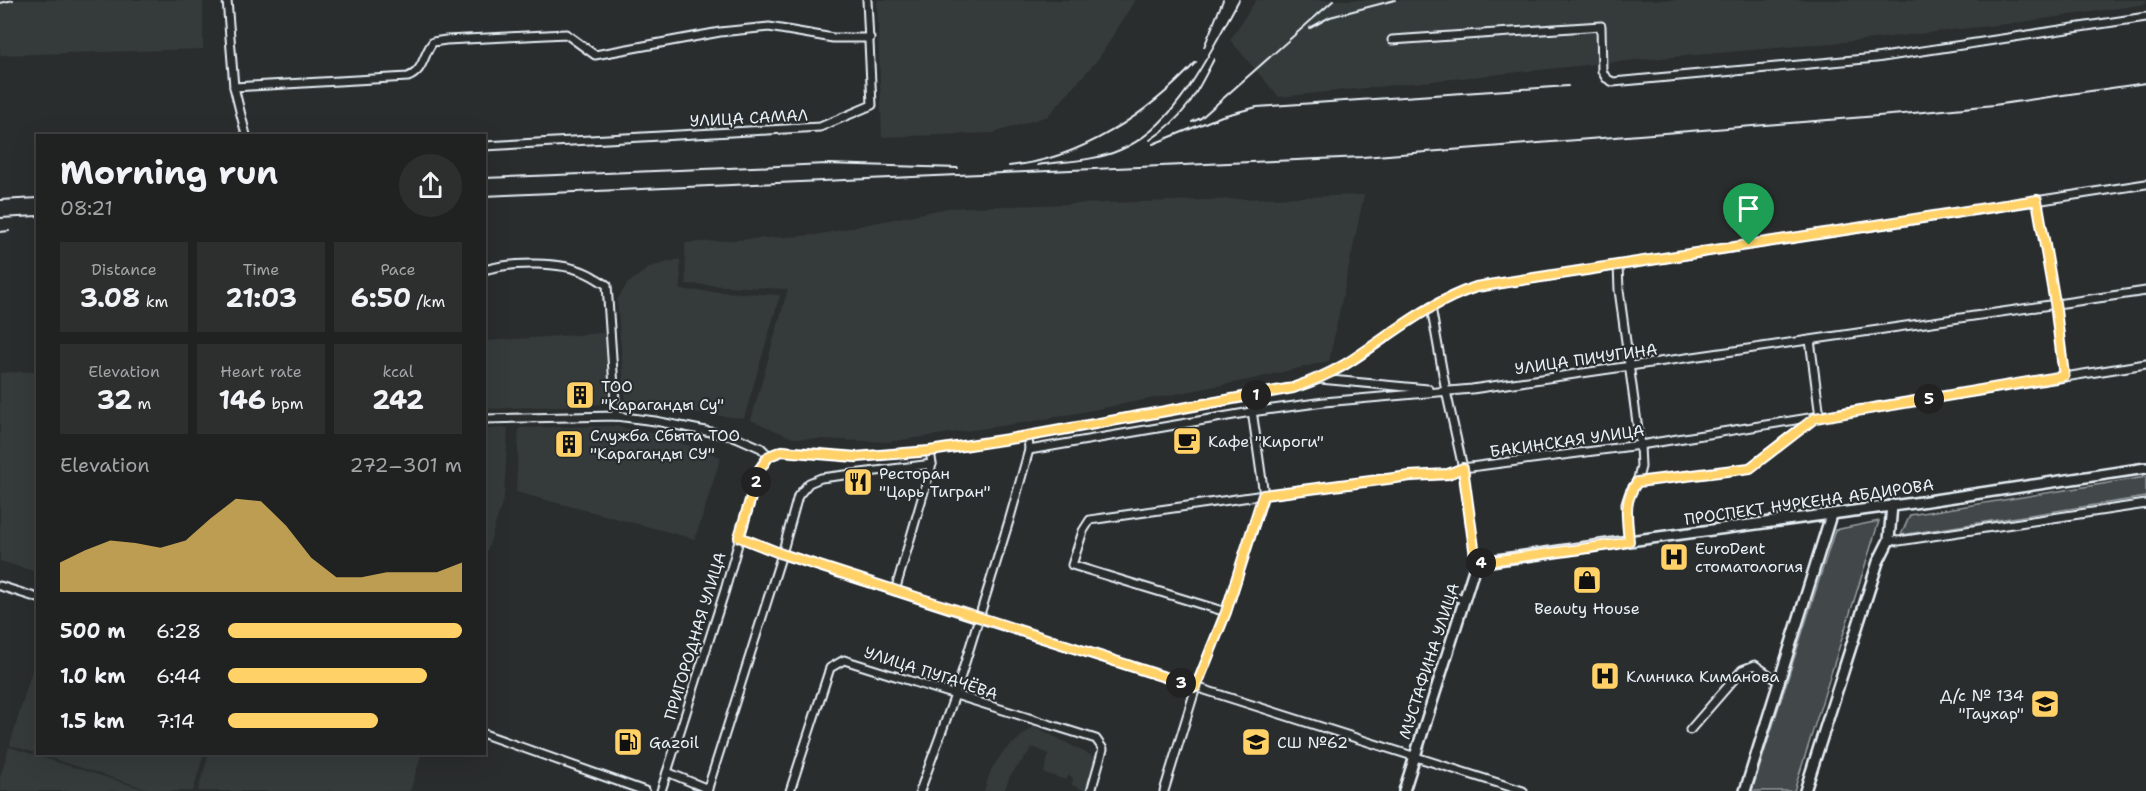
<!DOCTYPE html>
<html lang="en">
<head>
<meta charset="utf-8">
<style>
  :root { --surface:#202222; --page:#2d2f2f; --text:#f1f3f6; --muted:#a2a4a5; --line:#3d3f40; --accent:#ffd166 }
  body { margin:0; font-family:"Shantell Sans",sans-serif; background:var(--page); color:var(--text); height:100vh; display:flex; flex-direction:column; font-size:22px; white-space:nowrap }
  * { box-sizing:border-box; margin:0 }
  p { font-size:20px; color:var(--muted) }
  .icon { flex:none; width:33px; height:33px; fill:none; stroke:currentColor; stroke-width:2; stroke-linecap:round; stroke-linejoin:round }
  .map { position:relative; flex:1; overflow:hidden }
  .side { position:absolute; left:36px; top:134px; width:450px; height:621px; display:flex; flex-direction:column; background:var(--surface); border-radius:0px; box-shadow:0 6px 24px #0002,0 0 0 2px var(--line) }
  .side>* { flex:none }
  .pin { position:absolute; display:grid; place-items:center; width:51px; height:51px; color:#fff; margin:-62px -26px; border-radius:50% 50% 50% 0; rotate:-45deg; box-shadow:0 0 6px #0007 }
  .pin .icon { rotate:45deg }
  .km { position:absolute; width:30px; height:30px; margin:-15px; border-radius:50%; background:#222; color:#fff; font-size:16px; line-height:30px; text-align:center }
  .round { display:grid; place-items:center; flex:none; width:63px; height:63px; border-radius:32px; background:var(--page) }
  .overview { display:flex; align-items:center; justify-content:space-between; height:102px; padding:0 24px }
  h1 { font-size:33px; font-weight:700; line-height:45px }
  .metrics { display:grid; grid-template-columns:repeat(3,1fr); gap:9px; height:102px; padding:6px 24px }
  .metrics div { display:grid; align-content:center; border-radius:0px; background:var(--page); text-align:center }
  .metrics b { font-size:26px; font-weight:700 }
  .metrics small { font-size:16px; font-weight:400 }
  .metrics p { font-size:16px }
  .chart { height:168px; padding:12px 24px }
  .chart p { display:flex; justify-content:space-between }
  .chart svg { width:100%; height:108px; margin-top:6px; fill:var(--accent); opacity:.7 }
  ul { padding:0 24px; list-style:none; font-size:20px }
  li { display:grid; grid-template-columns:96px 72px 1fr; align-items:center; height:45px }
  li i { height:15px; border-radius:8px; background:var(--accent) }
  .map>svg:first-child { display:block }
</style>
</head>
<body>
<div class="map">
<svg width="2146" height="791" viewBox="0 0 2146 791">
  <rect width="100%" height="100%" fill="#2a2d2e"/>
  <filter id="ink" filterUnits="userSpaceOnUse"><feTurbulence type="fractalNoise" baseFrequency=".0167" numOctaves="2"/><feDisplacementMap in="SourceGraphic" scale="12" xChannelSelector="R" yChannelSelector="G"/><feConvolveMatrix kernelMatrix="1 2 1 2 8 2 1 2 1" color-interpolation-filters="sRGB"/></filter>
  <g filter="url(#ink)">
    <g fill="#363a3b">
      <path d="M0,0H203V49L0,55Z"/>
      <path d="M877,0H1135L1099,58L1048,116L993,133L882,137Z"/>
      <path d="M1256,0H2146V4L2015,23L1855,41L1614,62L1279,97L1230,40Z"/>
      <path d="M1364,195L1329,361L1248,380L1035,421L887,442L793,438L751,420L788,289L686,284L685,243L816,235L948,208Z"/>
      <path d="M680,259L681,290L780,295L744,418L626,407L617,300L627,284L650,267Z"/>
      <path d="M604,333L609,404L485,409V341Z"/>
      <path d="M37,371H38L37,572L0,561V373Z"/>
      <path d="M614,426L652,433L721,457L695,539L516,492L519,428Z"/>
      <path d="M508,428L504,496L485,558V429Z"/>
      <path d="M37,653L38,753H204L193,791H154L10,745Z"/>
      <path d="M1034,726L1096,758L1086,791L1072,785L1073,778L1069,775L1066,780L1044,773L1049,754L1033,747L1010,776L1004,791H984L991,770L1003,752Z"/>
      <path d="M9,747L143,789V791H0V778Z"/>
      <path d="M209,753H422L410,791H198Z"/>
    </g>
    <g fill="#424648" stroke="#959ca0" stroke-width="1.5">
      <path d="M2146,477V497L1901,535L1910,515Z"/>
      <path d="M1879,521L1794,791H1752L1835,530Z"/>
    </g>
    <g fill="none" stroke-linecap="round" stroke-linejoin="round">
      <g stroke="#e8f1f8" stroke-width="11">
        <g id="minor">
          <path d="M227,0L234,87L408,77C424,71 423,54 433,42L446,40L566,34L595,55L720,32L769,27L833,38H870"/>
          <path d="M1392,40L1601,26L1602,71L1606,78L1613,82L1876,58L2146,17"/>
          <path d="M234,87L246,135"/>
          <path d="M484,146L820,127L872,105L867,0"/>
          <path d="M2037,200L2055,303L2064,376"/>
          <path d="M1618,265L1619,290L1640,445L1641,467L1637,482L1630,492L1626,504L1629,541"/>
          <path d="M484,270C512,262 560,261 586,273C593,276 600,281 607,285L616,416"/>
          <path d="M1431,307L1446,391L1463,468L1476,563"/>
          <path d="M1810,340L1820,417"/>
          <path d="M1320,379L1428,389"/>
          <path d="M484,419L616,416L655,421L736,437L761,448L769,456"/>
          <path d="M1029,450L1251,412L1324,402L1472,389L2146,291"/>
          <path d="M1637,482L1750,468L1813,419"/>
          <path d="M739,537L782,554L978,618L1523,791"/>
          <path d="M1889,540L1899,541L2146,504"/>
          <path d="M0,586L38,598"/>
          <path d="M895,591L932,464L930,451"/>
          <path d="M1452,596L1465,599"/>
          <path d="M1226,612L1072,565L1083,531L1090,520L1264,495L1410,476L1448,474L1463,468L1640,445L2146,364"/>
          <path d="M1690,730L1742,670L1755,665L1778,681"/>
          <path d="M484,734L645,791"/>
          <path d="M667,772L708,789"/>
          <path d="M661,791L725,590L759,470L769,456L782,451L856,457L930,451L1028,436L1292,388C1301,385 1310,383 1319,379C1374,353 1417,305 1477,287L2146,184"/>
          <path d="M707,791L782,554L798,496L809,483L821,478L932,464"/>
          <path d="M790,791L830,668L844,660L1096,739L1103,749L1091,791"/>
          <path d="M920,791L955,695L1009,521L1029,450L1028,436"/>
          <path d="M1164,791L1196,687L1226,612L1264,495L1250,396"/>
        </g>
      </g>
      <g stroke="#e8f1f8" stroke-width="14">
        <g id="major">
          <path d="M1404,791L1476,563L1629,541L1914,503L2146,468"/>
          <path d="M1745,791L1831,515"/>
          <path d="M1805,791L1878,562L1889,540L1892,505"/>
        </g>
      </g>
      <use href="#minor" stroke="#2a2d2e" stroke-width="7"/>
      <use href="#major" stroke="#2a2d2e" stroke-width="9"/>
      <g stroke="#e8f1f8" stroke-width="2">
        <path d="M0,3L13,0"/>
        <path d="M1310,28L1330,17L1395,0"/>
        <path d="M1204,47L1223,0"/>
        <path d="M1192,122L1201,118L1334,0"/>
        <path d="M1150,140C1186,116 1195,96 1214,59"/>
        <path d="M1153,144L1222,116L1257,107L1568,86"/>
        <path d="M1038,165C1065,161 1095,161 1120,150C1177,127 1210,51 1239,0"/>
        <path d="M1009,166C1081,159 1148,114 1196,62"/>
        <path d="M484,178L827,164L958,168"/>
        <path d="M484,196L1363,157L1903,114L1994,105L2146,83"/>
        <path d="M0,200L38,198"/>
        <path d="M0,218L38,216"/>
        <path d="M0,232L9,231"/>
      </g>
    </g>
  </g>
  <g fill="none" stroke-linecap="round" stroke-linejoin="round" filter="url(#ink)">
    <g stroke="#fff" stroke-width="12">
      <path id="route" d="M2037,200L2055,303L2064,376L1815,418L1750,468L1637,482C1623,502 1627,517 1629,541L1617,544L1476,563L1463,468L1448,474L1410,476L1263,495L1226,612L1196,687L782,554L739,537L759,470L769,456L782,451L856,457L930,451L1028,436L1293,388C1310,382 1327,375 1344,365C1387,338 1427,303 1476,287Z"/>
    </g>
    <use href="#route" stroke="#ffd166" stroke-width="8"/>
  </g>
  <defs>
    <g id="building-square" transform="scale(1.5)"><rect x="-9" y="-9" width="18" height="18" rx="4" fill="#ffd166" stroke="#2a2d2e"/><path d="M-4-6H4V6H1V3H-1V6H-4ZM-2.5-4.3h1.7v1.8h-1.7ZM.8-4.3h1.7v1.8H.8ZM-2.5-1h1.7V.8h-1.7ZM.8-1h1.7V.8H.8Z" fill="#111"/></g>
    <g id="cafe-square" transform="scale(1.5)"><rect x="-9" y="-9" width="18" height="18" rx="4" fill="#ffd166" stroke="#2a2d2e"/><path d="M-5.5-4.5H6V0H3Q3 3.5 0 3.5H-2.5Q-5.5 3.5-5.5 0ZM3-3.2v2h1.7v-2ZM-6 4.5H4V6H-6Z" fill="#111"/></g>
    <g id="restaurant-square" transform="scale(1.5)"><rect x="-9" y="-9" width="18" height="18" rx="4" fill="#ffd166" stroke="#2a2d2e"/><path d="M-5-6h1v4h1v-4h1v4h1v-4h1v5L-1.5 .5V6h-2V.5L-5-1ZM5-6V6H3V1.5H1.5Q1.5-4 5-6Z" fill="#111"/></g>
    <g id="hospital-square" transform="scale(1.5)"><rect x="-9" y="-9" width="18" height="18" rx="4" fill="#ffd166" stroke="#2a2d2e"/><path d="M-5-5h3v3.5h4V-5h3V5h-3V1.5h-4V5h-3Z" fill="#111"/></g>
    <g id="shop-square" transform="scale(1.5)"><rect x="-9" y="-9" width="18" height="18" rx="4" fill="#ffd166" stroke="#2a2d2e"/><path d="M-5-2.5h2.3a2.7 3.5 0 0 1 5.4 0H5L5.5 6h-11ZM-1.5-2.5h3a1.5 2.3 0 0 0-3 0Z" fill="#111"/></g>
    <g id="school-square" transform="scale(1.5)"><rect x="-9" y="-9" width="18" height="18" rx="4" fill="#ffd166" stroke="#2a2d2e"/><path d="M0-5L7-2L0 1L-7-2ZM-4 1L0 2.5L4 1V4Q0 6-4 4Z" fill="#111"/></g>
    <g id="fuel-square" transform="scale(1.5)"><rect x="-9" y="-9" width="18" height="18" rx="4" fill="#ffd166" stroke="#2a2d2e"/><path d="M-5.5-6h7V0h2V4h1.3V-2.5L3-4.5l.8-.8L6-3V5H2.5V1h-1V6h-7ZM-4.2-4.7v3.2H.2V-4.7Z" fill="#111"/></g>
  </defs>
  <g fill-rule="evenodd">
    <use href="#building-square" x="580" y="395"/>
    <use href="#cafe-square" x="1187" y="441"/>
    <use href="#building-square" x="569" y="444"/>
    <use href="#restaurant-square" x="858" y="482"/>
    <use href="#hospital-square" x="1674" y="557"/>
    <use href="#shop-square" x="1587" y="580"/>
    <use href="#hospital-square" x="1605" y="676"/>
    <use href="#school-square" x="2045" y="704"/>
    <use href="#fuel-square" x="628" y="742"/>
    <use href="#school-square" x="1256" y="742"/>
  </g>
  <g text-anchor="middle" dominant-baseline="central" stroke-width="4.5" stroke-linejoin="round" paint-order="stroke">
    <g font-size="16" fill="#e8f1f8" stroke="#2a2d2e">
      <text transform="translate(749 118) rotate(-3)">УЛИЦА САМАЛ</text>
      <text transform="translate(1586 359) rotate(-8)">УЛИЦА ПИЧУГИНА</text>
      <text transform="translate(1567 441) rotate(-8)">БАКИНСКАЯ УЛИЦА</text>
      <text transform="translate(1809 502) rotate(-8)">ПРОСПЕКТ НУРКЕНА АБДИРОВА</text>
      <text transform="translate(695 636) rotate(-73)">ПРИГОРОДНАЯ УЛИЦА</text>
      <text transform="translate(1429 661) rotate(-72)">МУСТАФИНА УЛИЦА</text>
      <text transform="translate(931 673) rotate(18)">УЛИЦА ПУГАЧЁВА</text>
    </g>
    <g font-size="16" fill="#e8f1f8" stroke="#2a2d2e" text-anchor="start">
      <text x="601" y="386">ТОО<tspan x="601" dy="18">"Караганды Су"</tspan></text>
      <text x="590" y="435">Служба Сбыта ТОО<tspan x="590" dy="18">"Караганды СУ"</tspan></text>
      <text x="1208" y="441">Кафе "Кироги"</text>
      <text x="879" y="473">Ресторан<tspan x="879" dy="18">"Царь Тигран"</tspan></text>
      <text x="1695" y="548">EuroDent<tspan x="1695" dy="18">стоматология</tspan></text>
      <text x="1587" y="608" text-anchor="middle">Beauty House</text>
      <text x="1626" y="676">Клиника Киманова</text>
      <text x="2024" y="695" text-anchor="end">Д/с № 134<tspan x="2024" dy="18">"Гаухар"</tspan></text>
      <text x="649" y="742">Gazoil</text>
      <text x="1277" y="742">СШ №62</text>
    </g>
  </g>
</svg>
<div class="pin" style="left:1749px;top:245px;background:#1e9e55"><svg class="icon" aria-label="arrive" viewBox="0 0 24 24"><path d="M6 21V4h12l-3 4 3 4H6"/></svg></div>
<b class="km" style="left:1256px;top:395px">1</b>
<b class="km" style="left:756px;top:482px">2</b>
<b class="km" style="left:1181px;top:683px">3</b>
<b class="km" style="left:1481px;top:563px">4</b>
<b class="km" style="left:1929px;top:399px">5</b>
<section class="side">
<div class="overview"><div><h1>Morning run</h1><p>08:21</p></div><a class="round"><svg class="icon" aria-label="share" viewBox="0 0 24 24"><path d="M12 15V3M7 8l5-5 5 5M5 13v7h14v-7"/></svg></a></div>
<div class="metrics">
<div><p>Distance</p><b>3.08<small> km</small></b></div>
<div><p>Time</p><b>21:03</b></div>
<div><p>Pace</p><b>6:50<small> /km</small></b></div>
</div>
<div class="metrics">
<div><p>Elevation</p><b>32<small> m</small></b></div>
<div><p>Heart rate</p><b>146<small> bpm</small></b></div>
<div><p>kcal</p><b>242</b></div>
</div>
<div class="chart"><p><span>Elevation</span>272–301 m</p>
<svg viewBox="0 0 160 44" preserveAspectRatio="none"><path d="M0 44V32L10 27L20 23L30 24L40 26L50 23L60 14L70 6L80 7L90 17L100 30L110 38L120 38L130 36L140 36L150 36L160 32V44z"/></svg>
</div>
<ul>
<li><b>500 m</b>6:28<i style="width:100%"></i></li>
<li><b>1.0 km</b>6:44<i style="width:85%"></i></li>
<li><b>1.5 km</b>7:14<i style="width:64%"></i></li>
</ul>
</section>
</div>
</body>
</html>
